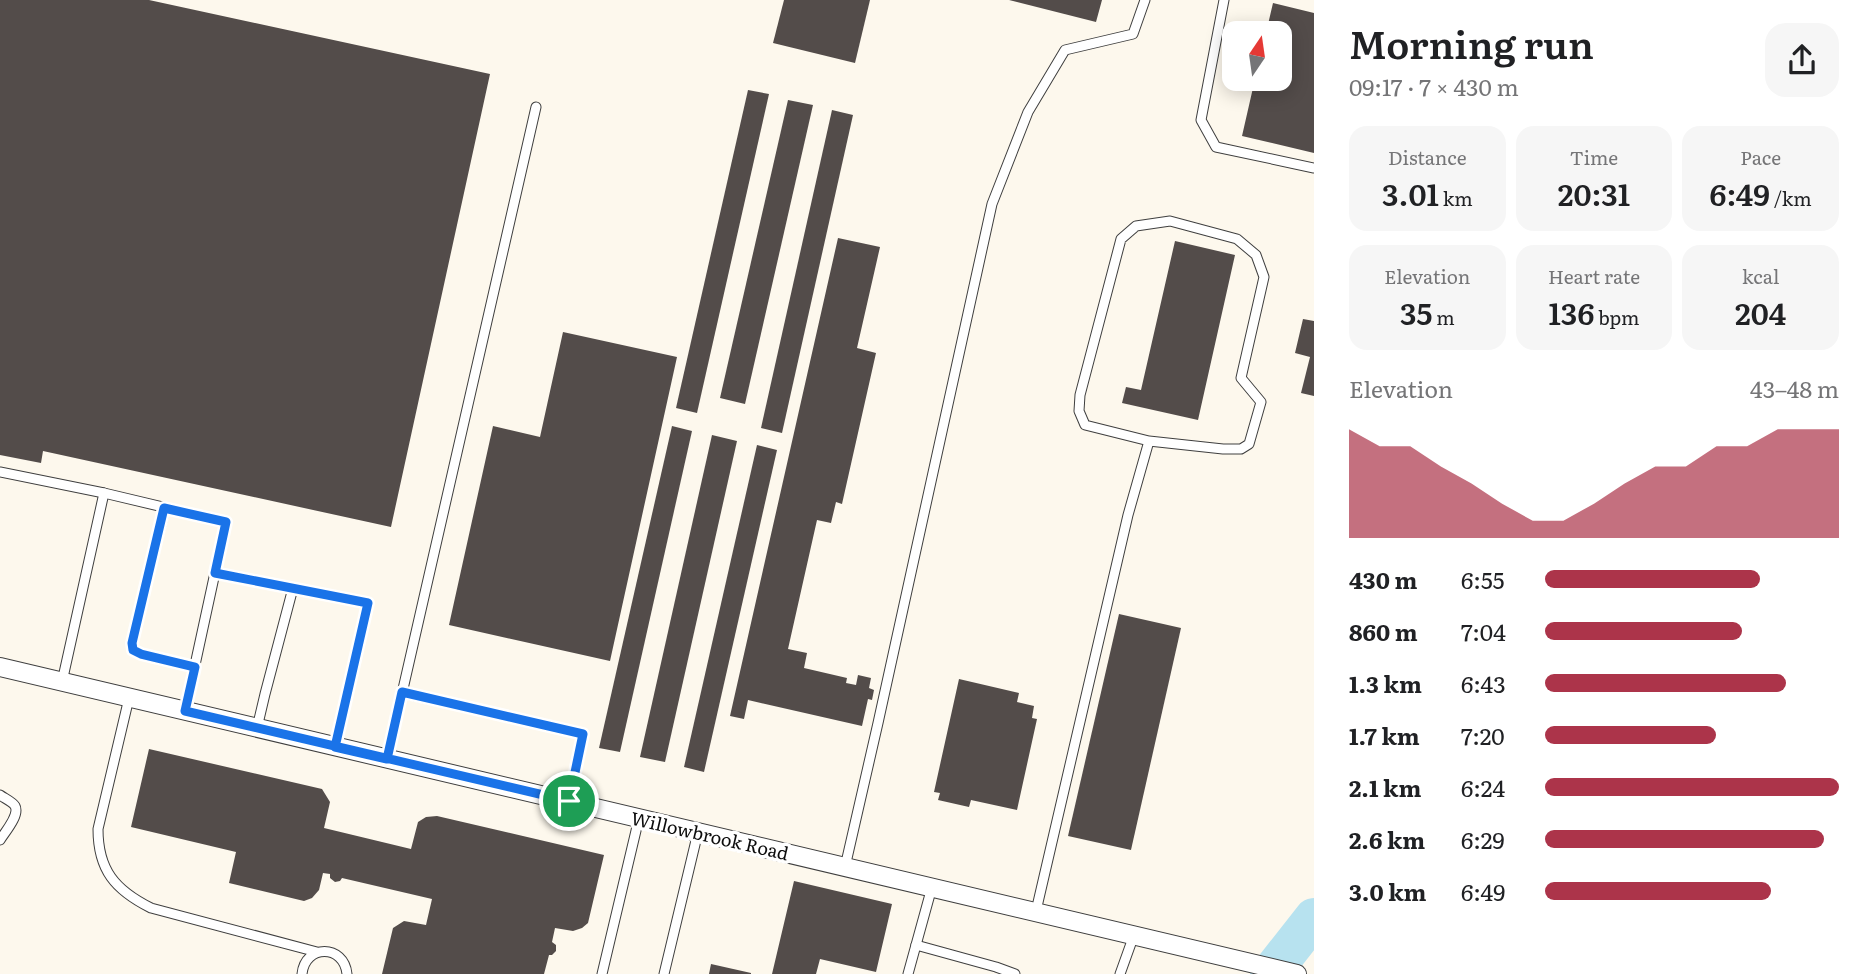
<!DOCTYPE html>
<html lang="en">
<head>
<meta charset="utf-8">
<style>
  :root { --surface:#fff; --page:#f6f6f6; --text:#202124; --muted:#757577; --accent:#ac344a }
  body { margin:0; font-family:Literata,serif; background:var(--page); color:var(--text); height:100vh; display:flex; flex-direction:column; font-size:26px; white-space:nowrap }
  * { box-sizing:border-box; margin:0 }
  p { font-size:23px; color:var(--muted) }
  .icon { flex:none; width:38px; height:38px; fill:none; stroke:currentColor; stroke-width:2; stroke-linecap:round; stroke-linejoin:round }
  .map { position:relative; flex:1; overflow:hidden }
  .details { display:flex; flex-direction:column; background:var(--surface); width:560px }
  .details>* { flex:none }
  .needle { width:46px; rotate:13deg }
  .controls { position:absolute; left:1222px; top:21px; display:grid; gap:14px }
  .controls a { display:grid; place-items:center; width:70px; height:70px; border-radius:14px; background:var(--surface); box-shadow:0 4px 18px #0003; font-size:35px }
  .pin { position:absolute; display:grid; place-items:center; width:60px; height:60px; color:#fff; margin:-30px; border:4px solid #fff; border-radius:50%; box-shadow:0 2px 7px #0007 }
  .round { display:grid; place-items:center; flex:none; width:74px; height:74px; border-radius:21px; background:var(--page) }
  .summary { display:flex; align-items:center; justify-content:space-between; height:119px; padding:0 35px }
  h1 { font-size:38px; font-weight:600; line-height:52px }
  .figures { display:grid; grid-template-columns:repeat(3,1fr); gap:10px; height:119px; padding:7px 35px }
  .figures div { display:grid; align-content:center; border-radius:18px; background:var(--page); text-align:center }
  .figures b { font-size:30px; font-weight:600 }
  .figures small { font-size:19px; font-weight:400 }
  .figures p { font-size:19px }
  .chart { height:196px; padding:14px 35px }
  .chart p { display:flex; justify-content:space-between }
  .chart svg { width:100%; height:126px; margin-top:7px; fill:var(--accent); opacity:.7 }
  ul { padding:0 35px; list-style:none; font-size:23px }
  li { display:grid; grid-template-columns:112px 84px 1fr; align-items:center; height:52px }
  li i { height:18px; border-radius:9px; background:var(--accent) }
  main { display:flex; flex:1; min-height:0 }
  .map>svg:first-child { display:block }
</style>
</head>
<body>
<main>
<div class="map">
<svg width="1314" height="974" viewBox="0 0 1314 974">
  <rect width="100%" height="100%" fill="#fdf8ed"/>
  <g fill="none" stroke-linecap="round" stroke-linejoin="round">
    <path stroke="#b7e2ef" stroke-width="40" d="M1270,974L1314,918"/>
  </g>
  <g fill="#534c4a">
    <path d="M0,0H149L490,74L391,527L43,451L41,463L0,455Z"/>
    <path d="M784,0H870L855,63L773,43Z"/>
    <path d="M1009,0H1102L1096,22Z"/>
    <path d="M1273,3L1314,13V153L1242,136L1255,79H1279V33H1266Z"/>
    <path d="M748,90L769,94L697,413L676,408Z"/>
    <path d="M788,100L813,105L745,404L720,398Z"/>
    <path d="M832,110L853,115L782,433L761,428Z"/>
    <path d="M838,238L880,247L857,348L876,353L842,504L836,502L831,523L817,520L788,649L807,653L804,668L847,678L846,683L856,685L858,675L871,678L869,688L874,690L872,700L868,699L862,726L748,700L744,719L730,716Z"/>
    <path d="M1175,241L1235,255L1198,420L1122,403L1126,387L1141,390Z"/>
    <path d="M1303,319L1314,321V396L1301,393L1310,357L1295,353Z"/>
    <path d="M563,332L677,357L610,661L449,625L493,426L540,437Z"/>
    <path d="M672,426L692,431L620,752L599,748Z"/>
    <path d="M712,435L737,441L665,762L640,757Z"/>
    <path d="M757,445L777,450L704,772L684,767Z"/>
    <path d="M1119,614L1181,628L1131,850L1068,836Z"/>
    <path d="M959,679L1019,693L1017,702L1034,706L1032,718L1037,719L1017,810L971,800L969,807L938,800L940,793L934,792Z"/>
    <path d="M149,749L322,789L330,802L324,828L411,849L418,822L426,817L437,816L604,855L588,923L582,928L573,931L555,928L552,942L556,945V951L552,955H549L544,974H382L393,928L404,921L426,925L432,899L342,878L340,881L335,882L330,878V874L323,873L319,890L312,898L304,901L229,883L236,852L131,827Z"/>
    <path d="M794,881L892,904L876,972L820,959L816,974H772Z"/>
    <path d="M711,964L751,973V974H709Z"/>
  </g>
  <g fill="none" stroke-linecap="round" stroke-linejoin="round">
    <g stroke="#3f3f3f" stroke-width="11">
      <g id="service">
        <path d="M1224,0L1201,120L1216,147L1314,168"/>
        <path d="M0,472L104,493L226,522L185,711"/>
        <path d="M165,508L132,643L133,650L141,654L195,667"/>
        <path d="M215,573L293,588"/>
        <path d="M62,682L104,493"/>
        <path d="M402,693L583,734L569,801"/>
        <path d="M129,698L98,829C98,870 115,890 151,908L317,952"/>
        <path d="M257,728L265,694L293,588L368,603L335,747"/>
        <path d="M387,759L536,107"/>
        <path d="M0,795C4,798 13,802 15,806C20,815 5,832 0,840"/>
        <path d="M845,867L878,723L992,204L1028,112L1065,50L1133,34L1145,0"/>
        <path d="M1036,911L1128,515L1149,441L1085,425L1079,411L1080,395L1121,239L1136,226L1170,221L1237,239L1256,255L1264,277L1241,378L1261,402L1249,444L1241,449H1223L1149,441"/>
        <path d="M916,945L996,967L1015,974"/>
        <path d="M302,974C305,944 344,944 347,974"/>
        <path d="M602,974L639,818"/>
        <path d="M664,974L698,832"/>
        <path d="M908,974L932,887"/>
        <path d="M1120,974L1134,935"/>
      </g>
    </g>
    <g stroke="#3f3f3f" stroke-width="20">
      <path id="minor" d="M0,667L1297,974"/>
    </g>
    <use href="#service" stroke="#fff" stroke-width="9"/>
    <use href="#minor" stroke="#fff" stroke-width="18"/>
  </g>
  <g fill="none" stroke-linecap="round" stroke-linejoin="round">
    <g stroke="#fff" stroke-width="14">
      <path id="route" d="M569,801L185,711L195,667L141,654L133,650L132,643L164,508L226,522L215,573L368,603L335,747L387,759L402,692L583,734L569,801"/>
    </g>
    <use href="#route" stroke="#1a73e8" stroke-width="9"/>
  </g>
  <g text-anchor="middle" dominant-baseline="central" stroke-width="7" stroke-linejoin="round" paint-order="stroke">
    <g font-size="18" fill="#0c0c0c" stroke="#fff">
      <text transform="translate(710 835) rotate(13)">Willowbrook Road</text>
    </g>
  </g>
</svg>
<div class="controls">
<a><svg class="needle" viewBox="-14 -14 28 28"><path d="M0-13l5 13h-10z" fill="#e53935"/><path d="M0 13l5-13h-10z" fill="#757577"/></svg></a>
</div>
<div class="pin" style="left:569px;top:801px;background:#1e9e55"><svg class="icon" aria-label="arrive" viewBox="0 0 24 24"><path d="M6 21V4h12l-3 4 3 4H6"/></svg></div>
</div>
<section class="details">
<div class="summary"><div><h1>Morning run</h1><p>09:17 · 7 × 430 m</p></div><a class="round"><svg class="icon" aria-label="share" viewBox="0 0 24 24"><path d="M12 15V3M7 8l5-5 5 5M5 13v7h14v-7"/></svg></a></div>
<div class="figures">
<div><p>Distance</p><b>3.01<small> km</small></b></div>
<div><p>Time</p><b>20:31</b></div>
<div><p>Pace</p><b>6:49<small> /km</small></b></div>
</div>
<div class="figures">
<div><p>Elevation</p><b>35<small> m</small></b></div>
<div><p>Heart rate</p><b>136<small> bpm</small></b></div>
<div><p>kcal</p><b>204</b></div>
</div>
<div class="chart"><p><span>Elevation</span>43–48 m</p>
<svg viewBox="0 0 160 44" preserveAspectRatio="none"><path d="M0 44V6L10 12L20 12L30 19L40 25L50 32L60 38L70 38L80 32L90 25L100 19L110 19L120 12L130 12L140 6L150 6L160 6V44z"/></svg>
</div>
<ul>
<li><b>430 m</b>6:55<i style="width:73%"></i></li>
<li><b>860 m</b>7:04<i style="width:67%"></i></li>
<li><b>1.3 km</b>6:43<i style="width:82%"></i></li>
<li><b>1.7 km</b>7:20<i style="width:58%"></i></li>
<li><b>2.1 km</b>6:24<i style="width:100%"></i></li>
<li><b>2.6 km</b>6:29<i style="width:95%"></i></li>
<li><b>3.0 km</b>6:49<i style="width:77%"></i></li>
</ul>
</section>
</main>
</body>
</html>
